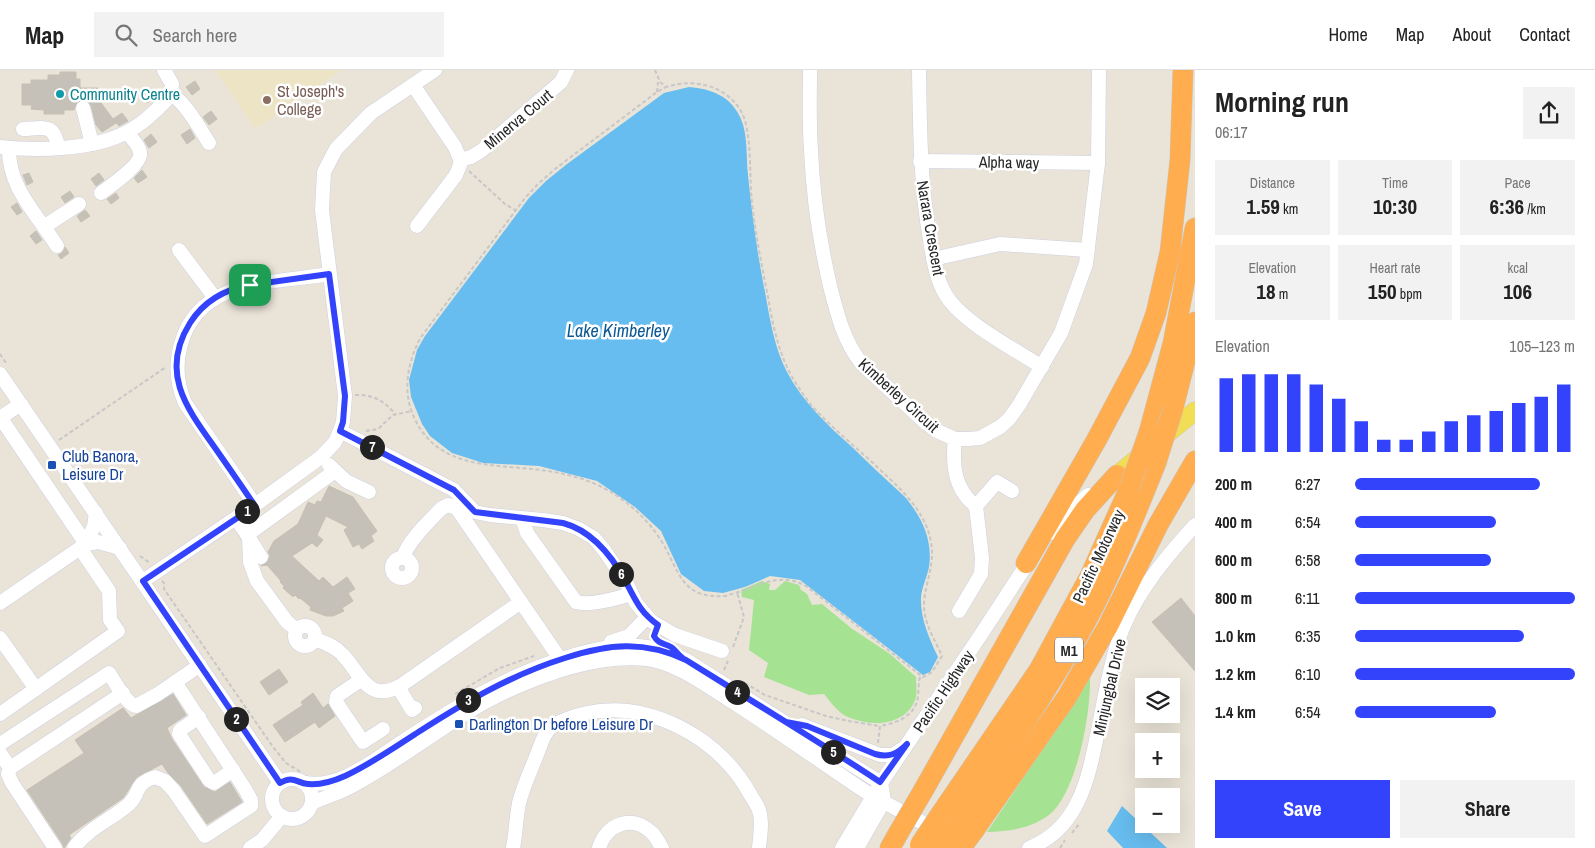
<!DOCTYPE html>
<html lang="en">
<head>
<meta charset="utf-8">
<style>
  :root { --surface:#fff; --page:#f2f2f2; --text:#222; --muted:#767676; --line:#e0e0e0; --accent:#3343fc }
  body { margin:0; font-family:"Archivo Narrow",sans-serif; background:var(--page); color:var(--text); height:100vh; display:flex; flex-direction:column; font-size:19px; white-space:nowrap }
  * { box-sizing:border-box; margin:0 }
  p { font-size:16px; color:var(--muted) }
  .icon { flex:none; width:28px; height:28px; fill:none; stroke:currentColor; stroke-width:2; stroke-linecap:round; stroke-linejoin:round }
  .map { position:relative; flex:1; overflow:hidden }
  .panel { display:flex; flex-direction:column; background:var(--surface); width:400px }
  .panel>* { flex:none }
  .buttons { position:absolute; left:1135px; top:608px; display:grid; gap:10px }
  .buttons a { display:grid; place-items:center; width:45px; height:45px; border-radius:0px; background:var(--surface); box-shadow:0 5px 20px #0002; font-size:25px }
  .pin { position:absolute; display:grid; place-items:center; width:42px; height:42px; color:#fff; margin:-21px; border-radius:10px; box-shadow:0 2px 8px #0006 }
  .km { position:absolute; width:25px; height:25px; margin:-12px; border-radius:50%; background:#222; color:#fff; font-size:14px; line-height:25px; text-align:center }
  .round { display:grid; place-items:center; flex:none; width:52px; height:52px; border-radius:0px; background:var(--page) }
  .head { display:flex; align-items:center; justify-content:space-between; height:85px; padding:0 20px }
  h1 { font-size:28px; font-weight:700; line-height:38px }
  .metrics { display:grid; grid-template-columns:repeat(3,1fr); gap:8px; height:85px; padding:5px 20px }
  .metrics div { display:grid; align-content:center; border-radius:0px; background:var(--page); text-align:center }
  .metrics b { font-size:21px; font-weight:700 }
  .metrics small { font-size:14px; font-weight:400 }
  .metrics p { font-size:14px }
  .chart { height:140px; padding:10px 20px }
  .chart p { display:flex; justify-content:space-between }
  .chart svg { width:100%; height:90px; margin-top:5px; stroke:var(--accent); stroke-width:6 }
  .primary-button { display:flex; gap:10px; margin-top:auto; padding:10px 20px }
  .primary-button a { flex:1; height:58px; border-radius:0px; background:var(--accent); color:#fff; font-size:20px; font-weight:700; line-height:58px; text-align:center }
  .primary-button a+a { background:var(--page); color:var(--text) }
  ul { padding:0 20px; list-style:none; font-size:16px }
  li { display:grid; grid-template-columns:80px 60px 1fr; align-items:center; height:38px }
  li i { height:12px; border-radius:6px; background:var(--accent) }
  header { display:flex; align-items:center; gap:30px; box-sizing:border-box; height:70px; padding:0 25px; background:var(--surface); border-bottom:1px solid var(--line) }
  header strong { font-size:24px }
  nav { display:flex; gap:28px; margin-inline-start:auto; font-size:18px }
  .search { width:350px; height:45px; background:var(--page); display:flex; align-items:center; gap:12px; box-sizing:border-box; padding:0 18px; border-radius:0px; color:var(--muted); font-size:19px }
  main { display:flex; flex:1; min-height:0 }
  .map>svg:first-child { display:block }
</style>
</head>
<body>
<header>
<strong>Map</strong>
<div class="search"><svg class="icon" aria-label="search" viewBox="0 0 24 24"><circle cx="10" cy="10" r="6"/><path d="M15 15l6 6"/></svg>Search here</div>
<nav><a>Home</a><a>Map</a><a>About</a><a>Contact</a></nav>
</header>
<main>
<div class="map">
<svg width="1195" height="778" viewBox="0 0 1195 778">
  <rect width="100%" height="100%" fill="#eae4d8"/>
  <path fill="#ede4c6" d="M215,0H342L255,59Z"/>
  <g fill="#a5e292">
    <path d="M762,511L770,514L769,520H775L785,511L799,515L801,520L807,524L812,535L822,534L851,558L890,584L916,607C916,613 917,620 916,627C910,649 886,656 865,652C857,650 846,648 840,642C834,637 829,630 824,624L809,625L764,607L768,593L749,580L754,530L742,527L741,520Z"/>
    <path d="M1090,608C1091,642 1077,723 1049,745C1030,759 1009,761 987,762Z"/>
  </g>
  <g fill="#67bdef">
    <path d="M689,17C712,19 731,26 741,49C748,65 746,87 748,105C752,144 757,183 765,222C770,249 774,277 787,302C803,332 826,354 851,376C869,394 888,411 906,428C922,448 933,470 929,497C927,507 922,517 921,527C920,548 929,568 938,587L930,602L923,605L800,510L770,506L745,517L723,523L704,521L681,504L661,461L635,437L597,411L539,396L483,393L452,383L430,366L422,354L411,327L409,310L417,280L425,266L529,128L546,111L567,94L664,23Z"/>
    <path d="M1122,736L1167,778H1123L1107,761Z"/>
  </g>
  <g fill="#c5c1b8" stroke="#c5c0b2">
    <path d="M60,2H76V9H80V18H98V29L116,53L102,62L96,55L91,35L85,30L77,32L74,40H64V44H44V40L31,39L32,35H22V14H31V10H48V5H60Z"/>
    <path d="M195,11L200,19L192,25L186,17Z"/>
    <path d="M150,18L155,27L147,33L141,24Z"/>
    <path d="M211,41L217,49L209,55L203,47Z"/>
    <path d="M122,43L128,51L119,56L113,49Z"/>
    <path d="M190,59L195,68L187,74L181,65Z"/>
    <path d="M151,64L157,72L149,78L144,70Z"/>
    <path d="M142,100L147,107L138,113L134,108Z"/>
    <path d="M29,103L33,112L27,115L23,105Z"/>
    <path d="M99,103L104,110L96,116L91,109Z"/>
    <path d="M70,121L74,127L65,133L61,127Z"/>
    <path d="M116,123L119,128L111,134L107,129Z"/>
    <path d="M17,133L22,142L17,145L11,137Z"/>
    <path d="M85,140L90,146L81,152L77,146Z"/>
    <path d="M36,161L42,170L36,174L30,166Z"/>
    <path d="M65,177L69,183L61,189L58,185L62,183Z"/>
    <path d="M329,416L353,427L377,461L371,466L374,471L362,479L359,474L353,477L344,460L348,457L326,446L317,465L323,470L317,477L312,473L292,486L319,511L323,507L333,517L347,507L355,519L348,523L353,531L342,538L344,541L333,546H326L310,540L311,537L300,528L299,529L295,525L293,527L283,518L284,516L280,512L281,511L267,495L261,496L268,491L270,486L268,482L274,471L298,454L308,432L315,435L317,431L321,432Z"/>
    <path d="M1181,528L1195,546V601L1152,552Z"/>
    <path d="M279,599L288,612L269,625L260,612Z"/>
    <path d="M313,623L323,638L328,634L335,646L319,658L315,652L285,672L273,655L303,635L301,632Z"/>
    <path d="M173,624L186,645L167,658L172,669L204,717L215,722L230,712L242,732L207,754L181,716L168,703L162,694L137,707L123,728L69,765L71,768L64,778L62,773L27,720L84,683L75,670L123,638L131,648Z"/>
  </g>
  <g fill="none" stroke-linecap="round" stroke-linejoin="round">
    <g stroke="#cdcfe1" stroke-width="15">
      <g id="minor">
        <path d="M810,0C810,27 809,54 811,80C813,127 820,174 831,220C838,247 844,271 861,293L927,354L935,360L955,369H968L980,368L1000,357L1009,349L1019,335L1061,263L1086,194L1098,93L1099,0"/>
        <path d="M919,0C920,57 920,113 930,170C933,190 937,215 950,231C968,255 1016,280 1042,297"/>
        <path d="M413,15L455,77L461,92L456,105L417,156"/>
        <path d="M171,25C184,29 201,61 209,73"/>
        <path d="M83,38L92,74"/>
        <path d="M23,59C44,58 54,53 58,77"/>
        <path d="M0,77C37,81 94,80 127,62C143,54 159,38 171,25L172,14L164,0"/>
        <path d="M9,78C8,118 37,144 57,176"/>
        <path d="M460,90L471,87L481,81L561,12L567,0"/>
        <path d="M920,91L1098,93"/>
        <path d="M101,123C110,116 143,94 140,82C139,75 131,68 127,62"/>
        <path d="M45,156L79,134"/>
        <path d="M179,180L215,228"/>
        <path d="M933,189L1000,174L1087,180"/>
        <path d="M0,304L280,713"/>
        <path d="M0,347L86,474"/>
        <path d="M0,348L21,334"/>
        <path d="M340,361L454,420L475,442L490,445L543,450L563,453L579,459L594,468L604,480L626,512L636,533L651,551L675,565L722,581"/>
        <path d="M955,369C952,394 954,420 976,436L997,412L1012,421"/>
        <path d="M329,395L346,411L369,422"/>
        <path d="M255,435L185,333C177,314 175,294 181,274C199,207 275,214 329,204"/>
        <path d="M522,448L527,463L576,532C589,536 618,528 631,524"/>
        <path d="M236,449L249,467L250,492L257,511L287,552L297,560"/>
        <path d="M1051,463L1066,445L1088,425"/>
        <path d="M247,465L335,401"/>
        <path d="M249,468L261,487"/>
        <path d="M86,474L98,472L120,478"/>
        <path d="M403,488C407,472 430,450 442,438L448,435L454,437L458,440L560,589"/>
        <circle cx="402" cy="498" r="10"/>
        <path d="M143,511L255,435L321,387L335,372L340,361L343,352L345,326L322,140L324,102L336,79L371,43L435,0"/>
        <path d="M0,533L86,474L94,456L96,443"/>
        <path d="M959,541L981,504L982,488L976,436"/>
        <circle cx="305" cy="566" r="10"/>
        <path d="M0,568L36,619"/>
        <path d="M315,569C325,573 335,576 342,584C360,602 367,634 400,616L521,532"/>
        <path d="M611,572L629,566L647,547"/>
        <path d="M361,610L337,626L336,632L363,672L383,659"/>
        <path d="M398,617L412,640L415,638"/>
        <path d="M0,644L118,561L110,550L109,521L80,478"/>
        <path d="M199,647L180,660L179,664L209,710L214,713L233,700"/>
        <path d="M802,655L880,685H893L902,679"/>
        <path d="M0,674L109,603C115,612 126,634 136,636L158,624L200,595"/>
        <path d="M0,683L10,698L123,623"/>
        <path d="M10,698L8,704L12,713L55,778"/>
        <circle cx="292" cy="729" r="20"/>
        <path d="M305,713C338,719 371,692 397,675C453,639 500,608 565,588C589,580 614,574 639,576C656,577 672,583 686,590L881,713L884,731"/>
        <path d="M312,733C324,727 338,724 350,717C404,689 450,648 505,622C548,602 599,584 647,589C676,593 704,614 728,629C774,658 818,690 863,720C888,735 914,748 940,762"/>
        <path d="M74,778C88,758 111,750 129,734C141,723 132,715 155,707L165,711L174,721L205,766L251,736V730L245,719L175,612"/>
        <path d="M250,778L262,770L282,746"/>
        <path d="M513,778C516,763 516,748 519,733C523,717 530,702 536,687C540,678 542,667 549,659C559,650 574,646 587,643C648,630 714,666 746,717C750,725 756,732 759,740C763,752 760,766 759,778"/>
        <path d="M599,778C606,754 632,744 651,762C656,766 659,773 662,778"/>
        <path d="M842,778L881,713L980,566L1031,488"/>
        <path d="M857,778L884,731"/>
        <path d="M1029,778C1081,758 1089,704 1099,656C1105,624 1111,591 1122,560C1138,520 1167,486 1195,455"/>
      </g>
    </g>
    <g stroke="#c7c7c7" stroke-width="19">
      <path id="major" d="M1117,405L1195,341"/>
    </g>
    <g stroke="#c7c7c7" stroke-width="21">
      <g id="highway">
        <path d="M1173,339L1195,252"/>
        <path d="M1149,362L1173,273L1195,158"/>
        <path d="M1026,493L1097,369L1140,288L1156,243L1170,182L1180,90L1183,0"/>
        <path d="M923,721L1065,469L1085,440L1117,405"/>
        <path d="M938,748L1039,600L1090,506L1129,419"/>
        <path d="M957,753C1003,684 1053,615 1092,540C1116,493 1136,443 1156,393"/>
        <path d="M975,759L1067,627L1108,556L1158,455L1195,391"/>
        <path d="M890,778L899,762"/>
      </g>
    </g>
    <g stroke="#c7c7c7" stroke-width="2" stroke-dasharray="4 2.5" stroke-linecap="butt">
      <path d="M655,0L660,12L666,17C694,8 727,15 742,43C751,60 750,102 751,122C754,157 761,192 768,227C772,251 777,275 787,297C793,310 802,323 811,335C830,356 852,374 873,393C896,415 925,438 931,472C935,494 926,511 924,532C923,552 934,568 942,586L932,602L923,607L806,516C777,500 754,519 725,526C681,529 680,502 662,472C651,454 637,440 620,428C601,414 577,406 554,402C499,392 435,405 411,340C403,315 409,289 421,267L525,128L538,114L555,99L657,22L666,17"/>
      <path d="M657,22L658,12"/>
      <path d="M469,101L505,134L515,140"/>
      <path d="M0,284L6,293"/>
      <path d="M355,325C372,324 385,331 395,344"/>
      <path d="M366,361L378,359L393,345L412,341"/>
      <path d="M59,370L166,297"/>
      <path d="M140,486L150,493"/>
      <path d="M162,511L164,513V519L273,677L286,693L301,702"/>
      <path d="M733,577L744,547L737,522"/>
      <path d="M724,600L728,591"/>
      <path d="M745,613L765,625L826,646L848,651L880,656"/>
      <path d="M455,624L500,598L534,586"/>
      <path d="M878,673L880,656C898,653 917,645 918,625C919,618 918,612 921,605"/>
      <path d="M1072,763L1080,753"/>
      <path d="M1060,778L1065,770"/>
    </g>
    <use href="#minor" stroke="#fff" stroke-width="14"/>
    <use href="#major" stroke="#f2de55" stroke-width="18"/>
    <use href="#highway" stroke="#ffad4e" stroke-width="20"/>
    <g stroke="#c7c7c7" stroke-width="21" stroke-linecap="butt">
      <g id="highway-bridge">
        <path d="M1156,393L1173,339"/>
        <path d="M1129,419L1149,362"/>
        <path d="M899,762L923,721"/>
        <path d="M920,775L938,748"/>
        <path d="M940,778L957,753"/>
        <path d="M961,778L975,759"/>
      </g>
    </g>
    <use href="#highway-bridge" stroke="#ffad4e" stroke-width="20"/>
  </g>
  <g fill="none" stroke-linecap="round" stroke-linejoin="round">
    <g stroke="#fff" stroke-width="10">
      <path id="route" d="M250,215C226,219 204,231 190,253C160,301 185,336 213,375C227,395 241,415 255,436L143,511L280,713C294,705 296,713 308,714C321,715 334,711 345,706C371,694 395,677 420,661C467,631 511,605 565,588C608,574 644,570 686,590L786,652L807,656L875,684C889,688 897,684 907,674L880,712C817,670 751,631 686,590C679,587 677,581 671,577C664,573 658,574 654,566L658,555C640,542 636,531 626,512C612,486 593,461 563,453L475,442L454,420L340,361L343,352L345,326L329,204L250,215"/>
    </g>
    <use href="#route" stroke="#3343fc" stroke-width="6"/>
  </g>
  <circle fill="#0f9aa8" stroke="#fff" stroke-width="2" cx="60" cy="24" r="5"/>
  <circle fill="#8d6e63" stroke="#fff" stroke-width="2" cx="267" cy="30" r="5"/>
  <g fill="#1a4fb4" stroke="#fff" stroke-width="2">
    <rect x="47" y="390" width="10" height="10" rx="2.5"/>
    <rect x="454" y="649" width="10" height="10" rx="2.5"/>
  </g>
  <g text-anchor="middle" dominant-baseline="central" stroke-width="5" stroke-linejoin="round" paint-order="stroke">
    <rect fill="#fff" stroke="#686868" stroke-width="1" x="1055" y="567.5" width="28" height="25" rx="4"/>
    <g font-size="15" font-weight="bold" fill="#272727">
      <text x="1069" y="580">M1</text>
    </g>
    <g font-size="16" fill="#785e54" stroke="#fff" text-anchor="start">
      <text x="277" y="21">St Joseph's<tspan x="277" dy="18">College</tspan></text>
    </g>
    <g font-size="16" fill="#0d838f" stroke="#fff" text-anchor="start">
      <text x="70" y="24">Community Centre</text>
    </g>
    <g font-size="16" fill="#272727" stroke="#fff">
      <text transform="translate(518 49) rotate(-40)">Minerva Court</text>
      <text transform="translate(1009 92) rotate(1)">Alpha way</text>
      <text transform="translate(931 158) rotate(80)">Narara Crescent</text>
      <text transform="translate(899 325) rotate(42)">Kimberley Circuit</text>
      <text transform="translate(1098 486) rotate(-65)">Pacific Motorway</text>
      <text transform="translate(1109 617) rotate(-77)">Minjungbal Drive</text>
      <text transform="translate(943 621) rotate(-56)">Pacific Highway</text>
    </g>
    <g font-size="16" fill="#164399" stroke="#fff" text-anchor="start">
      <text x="62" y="386">Club Banora,<tspan x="62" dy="18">Leisure Dr</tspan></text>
      <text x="469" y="654">Darlington Dr before Leisure Dr</text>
    </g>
    <g font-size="18" font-style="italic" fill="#0b5896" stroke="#fff">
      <text x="618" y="260">Lake Kimberley</text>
    </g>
  </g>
</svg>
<div class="buttons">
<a><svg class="icon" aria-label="layers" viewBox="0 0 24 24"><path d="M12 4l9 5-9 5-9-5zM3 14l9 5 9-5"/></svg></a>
<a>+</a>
<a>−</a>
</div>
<div class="pin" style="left:250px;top:215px;background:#1e9e55"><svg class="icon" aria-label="arrive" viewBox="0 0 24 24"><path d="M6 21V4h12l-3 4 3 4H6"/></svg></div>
<b class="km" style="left:247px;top:441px">1</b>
<b class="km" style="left:236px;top:649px">2</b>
<b class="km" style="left:468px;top:630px">3</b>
<b class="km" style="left:737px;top:622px">4</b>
<b class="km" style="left:833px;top:682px">5</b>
<b class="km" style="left:621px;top:504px">6</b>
<b class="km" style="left:372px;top:377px">7</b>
</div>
<section class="panel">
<div class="head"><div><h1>Morning run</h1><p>06:17</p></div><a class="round"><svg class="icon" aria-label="share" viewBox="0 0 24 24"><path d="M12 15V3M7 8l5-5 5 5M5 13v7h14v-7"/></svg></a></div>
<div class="metrics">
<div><p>Distance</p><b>1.59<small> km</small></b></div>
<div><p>Time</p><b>10:30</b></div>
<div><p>Pace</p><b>6:36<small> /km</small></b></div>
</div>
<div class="metrics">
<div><p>Elevation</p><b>18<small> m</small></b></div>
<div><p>Heart rate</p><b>150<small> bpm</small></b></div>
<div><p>kcal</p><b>106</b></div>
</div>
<div class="chart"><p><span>Elevation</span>105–123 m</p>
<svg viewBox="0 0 160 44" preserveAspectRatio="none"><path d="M5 44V8M15 44V6M25 44V6M35 44V6M45 44V11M55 44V18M65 44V29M75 44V38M85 44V38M95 44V34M105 44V29M115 44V26M125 44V24M135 44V20M145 44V17M155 44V11"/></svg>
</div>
<ul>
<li><b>200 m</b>6:27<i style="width:84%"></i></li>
<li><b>400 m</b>6:54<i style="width:64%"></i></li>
<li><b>600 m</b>6:58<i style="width:62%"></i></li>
<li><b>800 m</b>6:11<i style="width:100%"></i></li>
<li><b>1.0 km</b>6:35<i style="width:77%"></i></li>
<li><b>1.2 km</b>6:10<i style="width:100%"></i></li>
<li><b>1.4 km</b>6:54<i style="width:64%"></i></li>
</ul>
<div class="primary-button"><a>Save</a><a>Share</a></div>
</section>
</main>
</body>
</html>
